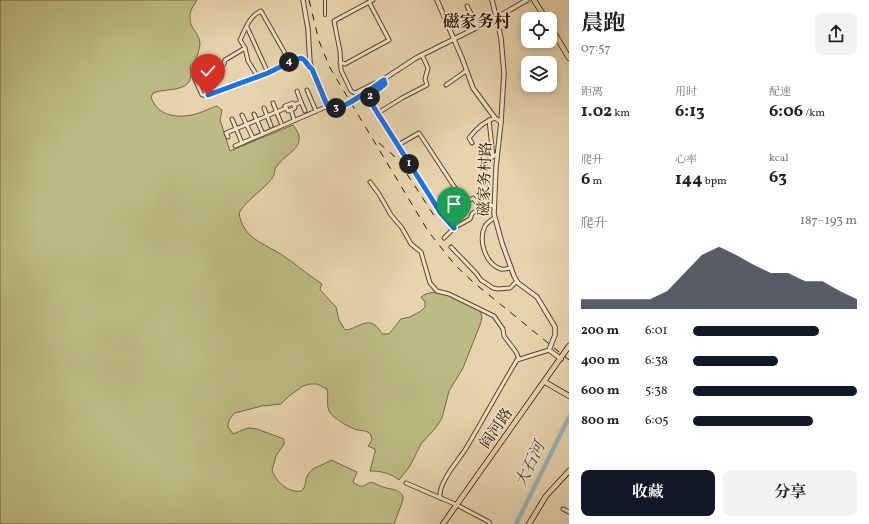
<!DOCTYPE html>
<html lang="zh">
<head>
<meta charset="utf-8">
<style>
  :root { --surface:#fff; --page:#f2f2f2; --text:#222; --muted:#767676; --accent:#111827 }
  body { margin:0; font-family:Vollkorn,"Noto Serif SC",serif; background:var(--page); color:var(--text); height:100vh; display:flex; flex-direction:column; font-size:15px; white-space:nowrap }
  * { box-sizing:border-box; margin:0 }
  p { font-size:13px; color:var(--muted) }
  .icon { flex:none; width:22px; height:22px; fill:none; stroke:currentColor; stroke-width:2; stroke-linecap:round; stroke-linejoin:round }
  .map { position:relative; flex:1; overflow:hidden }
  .side { display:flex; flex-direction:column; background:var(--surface); width:300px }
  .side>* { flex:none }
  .controls { position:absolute; left:521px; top:12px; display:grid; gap:8px }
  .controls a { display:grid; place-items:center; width:36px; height:36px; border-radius:8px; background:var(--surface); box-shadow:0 2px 6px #0003; font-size:20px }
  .pin { position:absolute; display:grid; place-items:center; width:34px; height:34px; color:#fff; margin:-41px -17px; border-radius:50% 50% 50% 0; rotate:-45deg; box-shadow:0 0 4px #0007 }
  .pin .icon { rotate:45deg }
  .km { position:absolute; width:20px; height:20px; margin:-10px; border-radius:50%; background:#222; color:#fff; font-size:11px; line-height:20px; text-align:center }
  .round { display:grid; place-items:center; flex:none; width:42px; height:42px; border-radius:8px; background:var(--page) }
  .head { display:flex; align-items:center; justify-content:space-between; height:68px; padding:0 12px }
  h1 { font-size:22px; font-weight:700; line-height:30px }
  .metrics { display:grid; grid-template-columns:repeat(3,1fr); gap:6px; height:68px; padding:4px 12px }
  .metrics div { display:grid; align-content:center }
  .metrics b { font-size:17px; font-weight:700 }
  .metrics small { font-size:11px; font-weight:400 }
  .metrics p { font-size:11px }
  .chart { height:112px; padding:8px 12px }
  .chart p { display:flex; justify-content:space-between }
  .chart svg { width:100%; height:72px; margin-top:4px; fill:var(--accent); opacity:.7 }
  .action { display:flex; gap:8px; margin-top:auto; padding:8px 12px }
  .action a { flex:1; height:46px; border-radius:8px; background:var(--accent); color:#fff; font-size:16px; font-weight:700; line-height:46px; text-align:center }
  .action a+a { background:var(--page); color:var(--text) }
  ul { padding:0 12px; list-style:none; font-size:13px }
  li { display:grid; grid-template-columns:64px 48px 1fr; align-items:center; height:30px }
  li i { height:10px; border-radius:5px; background:var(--accent) }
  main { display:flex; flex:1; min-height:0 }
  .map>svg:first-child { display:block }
</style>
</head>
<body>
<main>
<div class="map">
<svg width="569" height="524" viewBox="0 0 569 524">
  <rect width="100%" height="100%" fill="#e7d4ae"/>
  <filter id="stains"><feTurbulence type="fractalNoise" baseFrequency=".005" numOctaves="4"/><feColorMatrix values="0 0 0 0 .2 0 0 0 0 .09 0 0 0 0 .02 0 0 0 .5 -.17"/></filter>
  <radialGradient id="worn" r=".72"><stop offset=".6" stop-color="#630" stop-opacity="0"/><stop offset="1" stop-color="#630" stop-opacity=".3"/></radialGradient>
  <path fill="#bcbb85" stroke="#746842" d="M0,0H197C194,5 189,11 190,18C190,32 205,34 198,53C196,60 195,63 190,66C197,94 169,87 153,93L151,97C158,118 181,119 199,113C205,111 210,108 217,106L222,110L220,120L230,151L293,125C310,146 288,151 277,166C274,169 275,171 274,175C273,177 271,180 269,182C259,193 246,201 239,213C243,239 264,243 282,255C296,264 308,275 322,284L320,289L321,291L336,307L339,320L345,330C355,330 366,317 376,326C379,328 380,331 382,334H389L401,319L410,317L421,311L425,307V302L421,297C436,284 466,303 480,311L482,317L480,325L463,368L449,391L442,418L437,426L421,444L410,466L399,480C390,473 381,471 370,471L375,452V449L368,446L372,440L371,435C367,430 363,431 357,430C350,428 331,417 329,411C326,404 329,396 327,389L317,384H310L303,386L289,396L281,404L262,406L235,413C230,417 228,421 228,427L233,434L248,428L257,429L284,439V444L276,456L272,470C276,482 288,493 302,491C306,486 305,481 307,476C312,466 323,466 331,460L357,472L353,482C362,489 363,486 371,482C375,483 379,486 383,487C392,490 397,488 403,496V500L394,524H0Z"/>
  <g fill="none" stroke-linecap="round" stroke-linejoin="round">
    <path stroke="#99b6b3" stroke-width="4.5" d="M516,524L569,417"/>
    <g stroke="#5b462c" stroke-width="4">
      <path id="pedestrian" d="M325,0V15"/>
    </g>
    <g stroke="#5b462c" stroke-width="5">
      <g id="minor">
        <path d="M373,0L334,21L340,51L341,70L351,91L355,93L375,83L378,84"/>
        <path d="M467,6L478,27"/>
        <path d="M247,27L268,73"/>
        <path d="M245,48L248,61L258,77"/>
        <path d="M290,62L261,11C249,16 245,30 240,40L245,48L225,60L224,64L194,77L202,95H208L268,73L290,62L301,58C307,60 307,67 312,69"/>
        <path d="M340,62L345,64L389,40L369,2"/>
        <path d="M384,80L385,85L369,98L440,212L454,228"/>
        <path d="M446,85L466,71"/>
        <path d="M307,90L316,111"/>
        <path d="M297,91L301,102"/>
        <path d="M273,103L281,123"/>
        <path d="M294,105L301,102L305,111"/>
        <path d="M264,108L271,126"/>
        <path d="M291,110L295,108L293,103L285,106L288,111L291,110L294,120"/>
        <path d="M378,113L402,98L427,85L425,79L428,68L422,55"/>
        <path d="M254,114L263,134"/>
        <path d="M242,115L253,138"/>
        <path d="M232,119L242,143"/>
        <path d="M489,120L493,157"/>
        <path d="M228,137L226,133L286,108"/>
        <path d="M472,143L469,138C476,129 484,121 495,118"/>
        <path d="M398,145L419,133L465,203L473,198L477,203L494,206"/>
        <path d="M235,146L328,106"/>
        <path d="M370,182L379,194L391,215L402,228L411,244L421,252L430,283L437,291L449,294L494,316L503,329L504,336L516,352L519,359"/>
        <path d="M494,218C491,220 487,223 485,226C478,240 485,264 501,269C504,270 508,268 511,268"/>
        <path d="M444,238L454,228L470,219L472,214L485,204V164L489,159L497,154"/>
        <path d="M451,247L476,273L481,280L493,288L498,289L510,288L517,281"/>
        <path d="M406,483L457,505L489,522L490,524"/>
        <path d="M440,498C438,483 457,462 465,450C483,420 499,390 517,360L549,350"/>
        <path d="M563,509L569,512"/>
      </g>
    </g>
    <g stroke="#5b462c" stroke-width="5.5">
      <g id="tertiary">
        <path d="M303,0L308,29L310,63L327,105C333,111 339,108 346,104"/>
        <path d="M437,0L462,58L473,88L495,118L501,122"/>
        <path d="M492,0L501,38L504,73L501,122L496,167L494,214L502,243L514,276L518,283L537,297L555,327V335L549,350L561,359"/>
        <path d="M355,98L416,58L496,18L527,0"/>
      </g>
    </g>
    <g stroke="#2c1600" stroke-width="6">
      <g id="primary">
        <path d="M545,382L569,396"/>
        <path d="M529,524L546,496L569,471"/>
      </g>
    </g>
    <g stroke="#2c1600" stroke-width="6">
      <g id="trunk">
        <path d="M534,0L546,19"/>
        <path d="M550,26L569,58"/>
        <path d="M443,524L569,346"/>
      </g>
    </g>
    <use href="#pedestrian" stroke="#efe3ca" stroke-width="2"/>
    <use href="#minor" stroke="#efe3ca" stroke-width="3"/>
    <use href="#tertiary" stroke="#efe3ca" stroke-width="3.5"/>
    <use href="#primary" stroke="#e7d4ae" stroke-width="4.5"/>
    <use href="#trunk" stroke="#e7d4ae" stroke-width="4.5"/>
    <g stroke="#2c1600" stroke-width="1" stroke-dasharray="7 7" stroke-linecap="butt">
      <path d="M309,0L319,41L330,68L428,231L455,265L473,282L569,360"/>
      <path d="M379,143L393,155L403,168L437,220"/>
    </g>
    <g stroke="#5b462c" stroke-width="5.5" stroke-linecap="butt">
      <path id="tertiary-bridge" d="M346,104L355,98"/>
    </g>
    <use href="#tertiary-bridge" stroke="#efe3ca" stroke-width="3.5"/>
  </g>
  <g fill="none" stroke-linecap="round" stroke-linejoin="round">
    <g stroke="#fff" stroke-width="8">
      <path id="route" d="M208,95L268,73L290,62L301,58C307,60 307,67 312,69L327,105C330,107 332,108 336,108C346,108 374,86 384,80L385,84L368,98L440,212L454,228"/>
    </g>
    <use href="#route" stroke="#1a73e8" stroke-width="5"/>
  </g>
  <g text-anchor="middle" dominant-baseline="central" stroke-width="3.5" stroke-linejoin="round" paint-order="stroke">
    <g font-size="15" fill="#2c1600" stroke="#efe3ca">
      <text transform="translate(486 179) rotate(-88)">磁家务村路</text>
      <text transform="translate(497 429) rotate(-55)">阎河路</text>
    </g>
    <g font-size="16" font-style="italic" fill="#524e3f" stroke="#efe3ca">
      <text transform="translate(531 465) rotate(-64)">大石河</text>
    </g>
    <g font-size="17" font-weight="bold" fill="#2c1600" stroke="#efe3ca">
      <text x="477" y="22">磁家务村</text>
    </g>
  </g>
  <rect width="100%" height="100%" filter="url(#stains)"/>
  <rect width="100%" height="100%" fill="url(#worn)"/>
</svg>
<div class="controls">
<a><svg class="icon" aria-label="locate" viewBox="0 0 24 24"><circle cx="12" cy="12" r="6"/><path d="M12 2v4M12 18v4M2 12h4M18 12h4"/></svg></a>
<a><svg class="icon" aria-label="layers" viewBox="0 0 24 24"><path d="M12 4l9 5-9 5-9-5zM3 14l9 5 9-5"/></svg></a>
</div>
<div class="pin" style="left:454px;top:228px;background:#1e9e55"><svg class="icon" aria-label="arrive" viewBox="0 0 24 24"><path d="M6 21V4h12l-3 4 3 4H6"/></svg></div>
<div class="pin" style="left:208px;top:95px;background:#d93025"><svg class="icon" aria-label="check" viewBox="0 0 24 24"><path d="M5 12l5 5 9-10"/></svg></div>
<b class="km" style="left:409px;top:164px">1</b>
<b class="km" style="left:370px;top:97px">2</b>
<b class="km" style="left:336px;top:108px">3</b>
<b class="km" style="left:289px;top:62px">4</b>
</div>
<section class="side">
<div class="head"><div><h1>晨跑</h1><p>07:57</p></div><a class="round"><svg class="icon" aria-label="share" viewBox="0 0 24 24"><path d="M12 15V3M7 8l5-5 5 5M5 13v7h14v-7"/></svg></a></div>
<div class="metrics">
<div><p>距离</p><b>1.02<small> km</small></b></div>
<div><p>用时</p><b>6:13</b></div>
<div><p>配速</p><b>6:06<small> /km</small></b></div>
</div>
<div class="metrics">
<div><p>爬升</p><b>6<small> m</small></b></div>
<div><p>心率</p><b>144<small> bpm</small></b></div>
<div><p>kcal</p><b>63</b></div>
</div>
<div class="chart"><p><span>爬升</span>187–193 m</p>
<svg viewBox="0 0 160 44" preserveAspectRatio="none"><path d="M0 44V38L10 38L20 38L30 38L40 38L50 33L60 22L70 11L80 6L90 11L100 17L110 22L120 22L130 27L140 27L150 33L160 38V44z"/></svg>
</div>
<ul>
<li><b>200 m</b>6:01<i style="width:77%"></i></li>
<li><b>400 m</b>6:38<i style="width:52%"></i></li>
<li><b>600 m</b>5:38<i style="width:100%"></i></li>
<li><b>800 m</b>6:05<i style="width:73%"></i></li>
</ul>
<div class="action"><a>收藏</a><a>分享</a></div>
</section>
</main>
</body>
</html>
